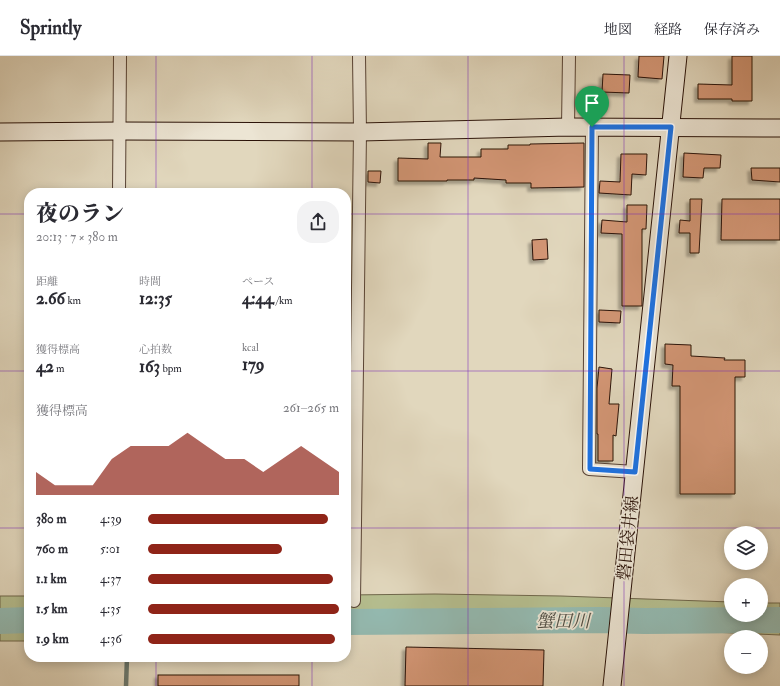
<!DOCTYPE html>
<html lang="ja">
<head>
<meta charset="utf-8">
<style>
  :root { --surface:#fff; --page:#f2f2f3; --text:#2b2b33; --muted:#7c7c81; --line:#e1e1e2; --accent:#8f2418 }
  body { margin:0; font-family:"IM FELL Double Pica","Noto Serif JP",serif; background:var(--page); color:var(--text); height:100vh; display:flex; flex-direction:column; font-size:15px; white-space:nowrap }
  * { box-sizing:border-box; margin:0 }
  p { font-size:13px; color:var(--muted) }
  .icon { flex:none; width:22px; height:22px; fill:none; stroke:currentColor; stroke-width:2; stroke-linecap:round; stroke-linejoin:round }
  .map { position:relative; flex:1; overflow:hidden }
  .side { position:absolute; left:24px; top:132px; width:327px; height:474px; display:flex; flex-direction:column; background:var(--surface); border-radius:16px; box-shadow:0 2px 10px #0003 }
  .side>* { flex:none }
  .tools { position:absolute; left:724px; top:470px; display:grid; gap:8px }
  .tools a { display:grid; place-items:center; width:44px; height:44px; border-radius:50%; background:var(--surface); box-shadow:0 2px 10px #0003; font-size:20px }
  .pin { position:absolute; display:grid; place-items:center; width:34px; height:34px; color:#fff; margin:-41px -17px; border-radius:50% 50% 50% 0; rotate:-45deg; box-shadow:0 0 4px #0007 }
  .pin .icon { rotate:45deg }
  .round { display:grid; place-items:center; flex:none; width:42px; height:42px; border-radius:16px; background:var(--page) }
  .summary { display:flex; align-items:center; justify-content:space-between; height:68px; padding:0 12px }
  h1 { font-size:22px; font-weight:800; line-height:30px }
  .metrics { display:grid; grid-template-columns:repeat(3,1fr); gap:6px; height:68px; padding:4px 12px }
  .metrics div { display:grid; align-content:center }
  .metrics b { font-size:17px; font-weight:800 }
  .metrics small { font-size:11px; font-weight:400 }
  .metrics p { font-size:11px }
  .chart { height:112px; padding:8px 12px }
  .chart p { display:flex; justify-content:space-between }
  .chart svg { width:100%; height:72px; margin-top:4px; fill:var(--accent); opacity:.7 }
  ul { padding:0 12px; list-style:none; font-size:13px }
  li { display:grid; grid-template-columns:64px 48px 1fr; align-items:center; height:30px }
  li i { height:10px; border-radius:5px; background:var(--accent) }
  header { display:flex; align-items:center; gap:24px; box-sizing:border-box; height:56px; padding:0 20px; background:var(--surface); border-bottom:1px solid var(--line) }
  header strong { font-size:19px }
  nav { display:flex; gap:22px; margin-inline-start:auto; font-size:14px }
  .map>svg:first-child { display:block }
</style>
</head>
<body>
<header>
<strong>Sprintly</strong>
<nav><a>地図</a><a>経路</a><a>保存済み</a></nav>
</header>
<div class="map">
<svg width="780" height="630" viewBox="0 0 780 630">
  <defs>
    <filter id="shadow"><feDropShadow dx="-3.5" dy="3.5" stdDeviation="1" flood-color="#0004"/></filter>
  </defs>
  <rect width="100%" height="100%" fill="#e1d7bd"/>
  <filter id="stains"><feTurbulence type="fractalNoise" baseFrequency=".005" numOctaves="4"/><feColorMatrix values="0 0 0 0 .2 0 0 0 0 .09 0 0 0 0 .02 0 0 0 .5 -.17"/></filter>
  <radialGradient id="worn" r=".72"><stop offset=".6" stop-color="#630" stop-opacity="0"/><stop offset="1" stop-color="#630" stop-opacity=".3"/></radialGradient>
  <g fill="#b5be8f" stroke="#70684c">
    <path d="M435,538L561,540L731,546V559H761V547H780V579L642,573L548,571L346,578V539Z"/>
    <rect x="0" y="540" width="29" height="45"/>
  </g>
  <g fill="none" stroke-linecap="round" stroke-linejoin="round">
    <path stroke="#6a776d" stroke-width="4.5" d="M126,630L127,601"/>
    <g stroke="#94bab1" stroke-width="26">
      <path d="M0,565L29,564"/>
      <path d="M346,566L599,564L645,565L780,564"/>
    </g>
  </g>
  <g fill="#d39674" stroke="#2a1208" filter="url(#shadow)">
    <path d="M639,0H664L662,23L638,21Z"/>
    <path d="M732,0H752V45H732V43H698V28L732,29Z"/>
    <path d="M603,18L630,19L629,37L602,36Z"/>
    <path d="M428,87H441L440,101H481V93H508V89H530V88L584,87V131L531,132V127H506V124L474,122V124H447V125H398V102L428,103Z"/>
    <path d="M684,97L721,99L720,112H704L703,122L683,121Z"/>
    <path d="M621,98H647L646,119L632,118L631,139L599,137L600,125L620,126Z"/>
    <path d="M751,112H780V126L752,124Z"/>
    <path d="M368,115H381L380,127L368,126Z"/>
    <path d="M690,143H702L699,197H690V177H679L680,164L690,165Z"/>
    <path d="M722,143H780V184H721Z"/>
    <path d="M627,149H647L646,173H642V250H622V178L601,177L602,164L627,166Z"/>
    <path d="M547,183L548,203L533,204L532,184Z"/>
    <path d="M599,254L621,255L620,267L599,266Z"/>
    <path d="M665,288L691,289V300L725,302L724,304H745V321H735V438H680V330H672L673,309L665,308Z"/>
    <path d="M599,311L612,313L609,348H619L616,380L613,379V405H598V378H597V332Z"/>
    <path d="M406,591L544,594L543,630H405Z"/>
    <rect x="158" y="619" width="141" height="11"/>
  </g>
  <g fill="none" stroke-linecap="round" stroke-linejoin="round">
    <g stroke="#584335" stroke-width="14">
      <g id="street">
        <path d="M568,71L569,0"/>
        <path d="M592,71L589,413L635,416"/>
        <path d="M119,137L120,0"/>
        <path d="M354,545L360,76L359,0"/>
      </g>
    </g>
    <g stroke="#2a1208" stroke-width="19">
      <g id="secondary">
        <path d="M0,76L119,75L360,76L568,71L780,72"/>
        <path d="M612,630L678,0"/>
      </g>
    </g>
    <use href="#street" stroke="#ece5d4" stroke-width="12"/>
    <use href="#secondary" stroke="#ece5d4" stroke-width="17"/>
  </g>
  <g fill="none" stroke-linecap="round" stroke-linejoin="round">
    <g stroke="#fff" stroke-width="8">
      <path id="route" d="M592,71H671L635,416L590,413Z"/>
    </g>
    <use href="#route" stroke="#1a73e8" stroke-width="5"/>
  </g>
  <path fill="none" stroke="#7b2cbf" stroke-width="1" stroke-opacity="0.55" d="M156,0V137M312,0V137M468,0V630M624,0V630M0,158H29M346,158H780M0,315H29M346,315H780M0,472H29M346,472H780M156,601V630M312,601V630"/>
  <g text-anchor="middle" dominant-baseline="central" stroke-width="3.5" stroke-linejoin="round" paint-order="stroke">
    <g font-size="17" fill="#2a1208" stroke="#ece5d4">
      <text transform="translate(628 482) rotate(-84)">磐田袋井線</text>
    </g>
    <g font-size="18" font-style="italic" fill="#4f4d43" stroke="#ece5d4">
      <text x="563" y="565">蟹田川</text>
    </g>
  </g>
  <rect width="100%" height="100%" filter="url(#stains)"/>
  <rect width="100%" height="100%" fill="url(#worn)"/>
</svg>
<div class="tools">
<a><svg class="icon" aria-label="layers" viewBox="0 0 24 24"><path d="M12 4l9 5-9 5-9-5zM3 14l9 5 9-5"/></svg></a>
<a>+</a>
<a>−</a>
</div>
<div class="pin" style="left:592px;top:71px;background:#1e9e55"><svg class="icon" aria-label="arrive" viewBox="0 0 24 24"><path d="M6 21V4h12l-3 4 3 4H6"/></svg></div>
<section class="side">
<div class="summary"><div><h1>夜のラン</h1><p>20:13 · 7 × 380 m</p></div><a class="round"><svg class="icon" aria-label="share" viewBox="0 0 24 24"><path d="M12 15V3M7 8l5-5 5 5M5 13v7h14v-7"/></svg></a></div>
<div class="metrics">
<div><p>距離</p><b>2.66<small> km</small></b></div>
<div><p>時間</p><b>12:35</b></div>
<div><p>ペース</p><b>4:44<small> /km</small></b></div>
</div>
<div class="metrics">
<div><p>獲得標高</p><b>42<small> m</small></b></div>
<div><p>心拍数</p><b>163<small> bpm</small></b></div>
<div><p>kcal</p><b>179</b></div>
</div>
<div class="chart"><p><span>獲得標高</span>261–265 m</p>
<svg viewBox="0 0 160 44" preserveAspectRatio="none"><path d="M0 44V30L10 38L20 38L30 38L40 22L50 14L60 14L70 14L80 6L90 14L100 22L110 22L120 30L130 22L140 14L150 22L160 30V44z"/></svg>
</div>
<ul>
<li><b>380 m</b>4:39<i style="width:94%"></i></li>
<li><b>760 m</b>5:01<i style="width:70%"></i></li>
<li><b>1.1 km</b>4:37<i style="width:97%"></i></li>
<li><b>1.5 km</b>4:35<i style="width:100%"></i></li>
<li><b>1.9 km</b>4:36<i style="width:98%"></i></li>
</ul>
</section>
</div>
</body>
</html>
